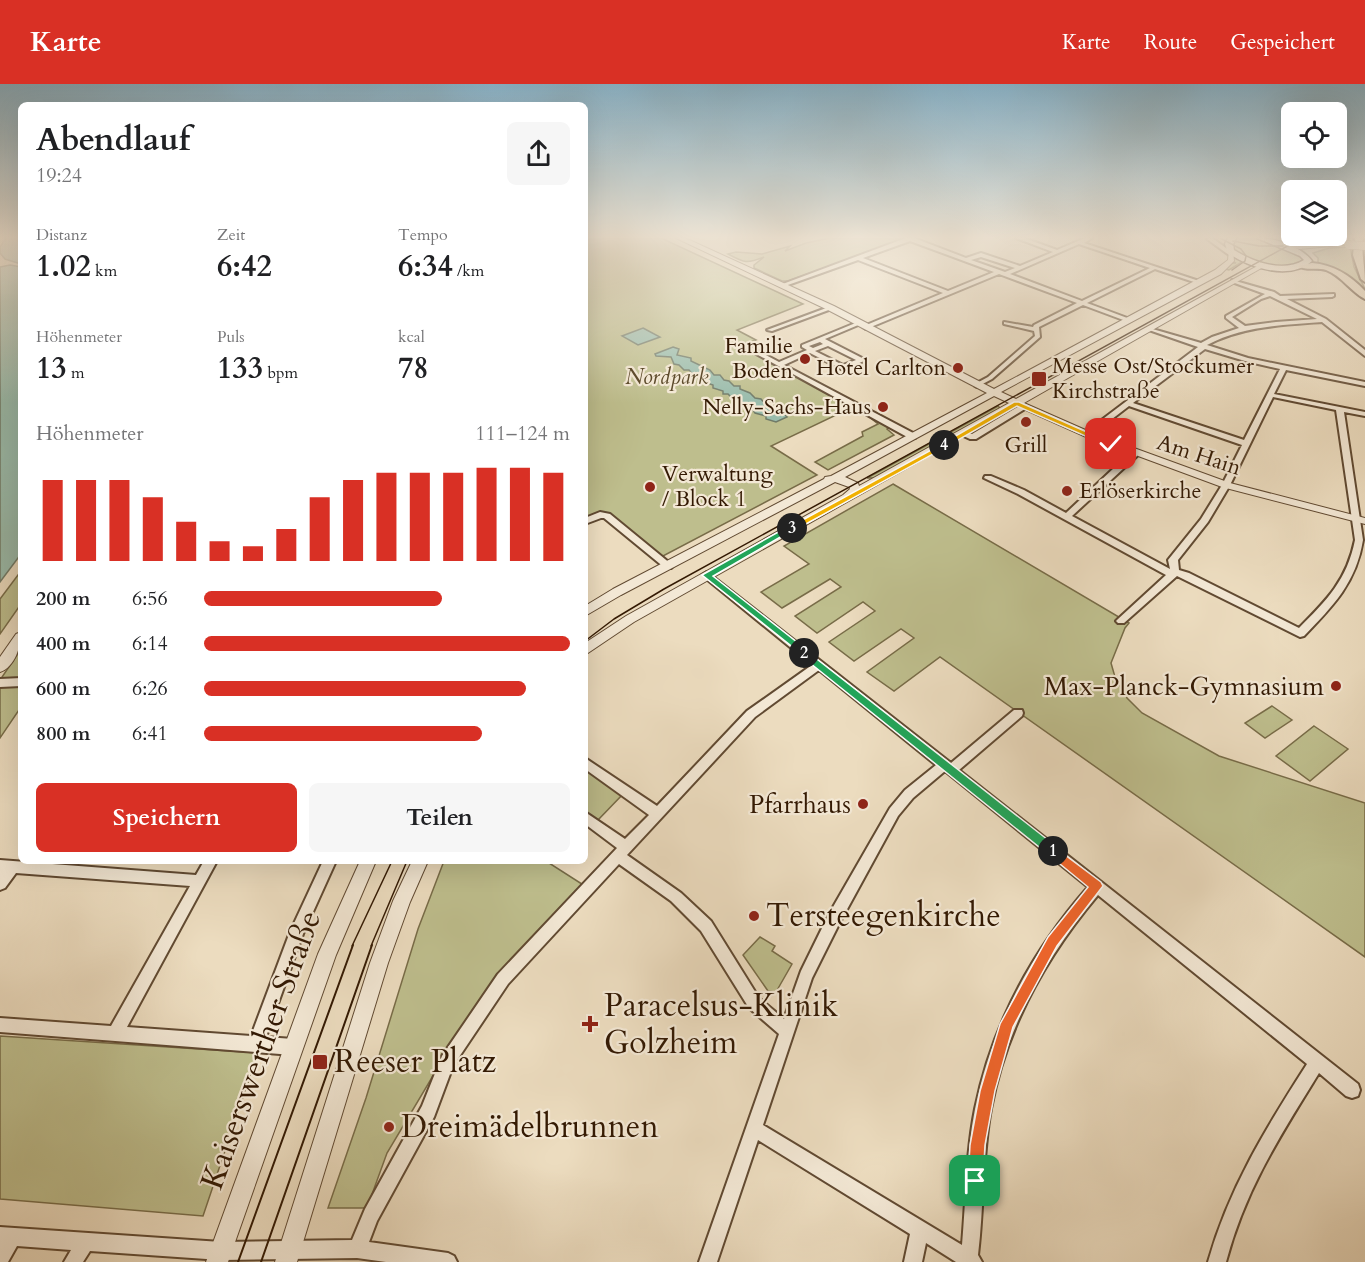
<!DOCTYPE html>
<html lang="de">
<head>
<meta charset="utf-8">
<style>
  :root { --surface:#fff; --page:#f6f6f6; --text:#202124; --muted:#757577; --accent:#d93025 }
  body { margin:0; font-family:Cardo,serif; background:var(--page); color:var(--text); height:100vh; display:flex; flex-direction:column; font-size:22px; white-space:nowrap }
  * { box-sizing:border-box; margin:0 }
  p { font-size:20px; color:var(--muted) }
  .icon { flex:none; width:33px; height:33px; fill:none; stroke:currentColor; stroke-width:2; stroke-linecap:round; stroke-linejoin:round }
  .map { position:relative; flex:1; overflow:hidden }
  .side { position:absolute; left:18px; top:18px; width:570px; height:762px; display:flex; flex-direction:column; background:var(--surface); border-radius:9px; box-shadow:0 6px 24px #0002 }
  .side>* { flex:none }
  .buttons { position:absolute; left:1281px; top:18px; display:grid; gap:12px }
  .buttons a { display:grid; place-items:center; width:66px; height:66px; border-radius:9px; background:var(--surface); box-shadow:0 6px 24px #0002; font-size:30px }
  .pin { position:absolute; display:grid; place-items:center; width:51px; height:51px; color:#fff; margin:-26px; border-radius:12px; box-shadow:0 3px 9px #0006 }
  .km { position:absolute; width:30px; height:30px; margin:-15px; border-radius:50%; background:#222; color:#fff; font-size:16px; line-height:30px; text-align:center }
  .round { display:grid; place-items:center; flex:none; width:63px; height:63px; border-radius:9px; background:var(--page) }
  .headline { display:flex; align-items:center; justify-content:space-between; height:102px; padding:0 18px }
  h1 { font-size:33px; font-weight:600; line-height:45px }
  .stats { display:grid; grid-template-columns:repeat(3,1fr); gap:9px; height:102px; padding:6px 18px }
  .stats div { display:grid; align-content:center }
  .stats b { font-size:30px; font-weight:600 }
  .stats small { font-size:16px; font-weight:400 }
  .stats p { font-size:16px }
  .chart { height:168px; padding:12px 18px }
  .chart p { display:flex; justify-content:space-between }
  .chart svg { width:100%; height:108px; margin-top:6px; stroke:var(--accent); stroke-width:6 }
  .cta { display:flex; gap:12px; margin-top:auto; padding:12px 18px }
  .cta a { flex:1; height:69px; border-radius:9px; background:var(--accent); color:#fff; font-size:24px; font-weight:600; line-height:69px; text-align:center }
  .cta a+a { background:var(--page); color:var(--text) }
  ul { padding:0 18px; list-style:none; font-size:20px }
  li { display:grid; grid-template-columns:96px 72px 1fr; align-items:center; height:45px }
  li i { height:15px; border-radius:8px; background:var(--accent) }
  header { display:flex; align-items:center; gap:36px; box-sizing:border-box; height:84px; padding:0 30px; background:var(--accent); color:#fff }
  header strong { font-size:28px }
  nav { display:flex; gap:33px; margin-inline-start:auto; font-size:21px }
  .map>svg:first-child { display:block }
</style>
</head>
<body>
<header>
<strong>Karte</strong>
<nav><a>Karte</a><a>Route</a><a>Gespeichert</a></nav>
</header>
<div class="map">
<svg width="1365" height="1178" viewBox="0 0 1365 1178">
  <rect width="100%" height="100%" fill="#ecdcbf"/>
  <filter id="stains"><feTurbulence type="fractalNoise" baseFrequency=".00333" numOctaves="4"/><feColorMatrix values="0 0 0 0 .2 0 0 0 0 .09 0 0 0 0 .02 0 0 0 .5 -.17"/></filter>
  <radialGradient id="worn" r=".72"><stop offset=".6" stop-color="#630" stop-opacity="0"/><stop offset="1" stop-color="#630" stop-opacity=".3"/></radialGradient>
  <g fill="#bebe8d" stroke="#786c48" stroke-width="1.5">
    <path d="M585,154H661L803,220L737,246L756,256L743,261L855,322L771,362L817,391L663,472H658L611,432L585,436Z"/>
    <path d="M830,154L904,155L788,197H782L754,184V181L764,173C746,180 745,179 728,170L736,168L762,170L790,162L785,167L806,159Z"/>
    <path d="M1235,154H1266L1307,176C1289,188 1265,180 1245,176L1229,186L1225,185L1232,179H1236L1233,178L1231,164Z"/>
    <path d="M1350,163L1354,183L1365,205V210L1318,180V174L1313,169L1329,164Z"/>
    <path d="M998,322L1001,325L876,394H867Z"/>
    <path d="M873,336L880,337L891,342L887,345L894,351L828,386L815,378L863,352L862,348L878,340Z"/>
    <path d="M893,400L1129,539L1125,544L1111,579L1115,593L1127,614L1142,629L1219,672L1365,719V873L940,573L894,607L867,588L914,554L901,545L854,577L829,558L875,527L863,518L817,549L795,532L841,503L830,495L782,524L761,508L809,480L784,462Z"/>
    <path d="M21,487V520L0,550V515Z"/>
    <path d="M21,565V623L0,654V596Z"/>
    <path d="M1272,622L1292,636L1265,654L1245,639Z"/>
    <path d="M1314,642L1348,665L1310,697L1276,672Z"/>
    <path d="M585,684L623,710L597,737L585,729Z"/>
    <path d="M444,777H546L585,802L443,975L387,1069L367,1124H328L366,1014L418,845Z"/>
    <path d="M760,853L775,862L772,867L792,880L776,908L768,907L743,871Z"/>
    <path d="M0,952L258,969L203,1132L0,1115Z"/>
  </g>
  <g fill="#9abcac" stroke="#717b68" stroke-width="1.5">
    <path d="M6,154H21V180L5,175L0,169V163Z"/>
    <path d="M10,181L21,183V470L0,498V183Z"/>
    <path d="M643,244L660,253L638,261L622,252Z"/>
    <path d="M673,263L679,265L677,271L691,274V277L710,286L714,291H720L724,296L729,297L734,302H740V305L750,309L755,314L761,315L766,321H772L777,327L783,328L787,333L776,338L766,335V332L755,329L750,322H745L744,319L734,316L728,310H723V307L713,304V301L704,298L703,295L694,292L689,286H684L679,281L674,280L671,273L656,272L655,270Z"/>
  </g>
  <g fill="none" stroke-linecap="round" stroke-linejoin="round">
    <g stroke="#614a32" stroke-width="4">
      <g id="minor">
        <path d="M906,154H914L966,174L981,169L1020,182L1053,168L1016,154H1024L1057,166L1085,154H1092L1084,159L1202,198L1197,199L1155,185L1087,219L1130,235V237H1126L1083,221L1039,243L1040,253L992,295L977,303L975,302V300L988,293L1035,252L1034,247L1004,240V238L1033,243L1034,241L1077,219L999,190L866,245L863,243L864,242L943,209L858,176L785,202L780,201ZM910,157L994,188L948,207L863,174ZM1079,160L1150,184L1082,217L1010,190ZM981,173L1015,184L1005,188L971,176Z"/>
        <path d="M1212,154L1233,169V171H1229L1207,155Z"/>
        <path d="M1232,196L1274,208L1280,212L1334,210V212L1332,213L1287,215L1326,235L1365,266V272L1322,238C1283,241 1243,242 1207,261L1248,274L1365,298V302L1286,286L1274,310L1365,328V332L1344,328L1363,456C1356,499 1333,522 1304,552L1300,553L1177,492L1124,539H1118L1116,537L1118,535L1166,491L1018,410L984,394L985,392H991L1024,406L1066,429L1131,368H1137V372L1072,432L1170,485L1168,476L1201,435L1222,401L1242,361L1129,322L1090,352L1083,350L1198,263L1149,246V244L1201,259L1212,253L1239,244L1226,234V232L1265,210L1232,198ZM1270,212L1317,235L1276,238L1245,242L1232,233L1261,215ZM1205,265L1245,277L1280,285L1244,356L1133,319ZM1273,313L1336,326L1355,456C1347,496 1327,516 1299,544L1189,489L1179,486L1178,476L1208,438L1230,401Z"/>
        <path d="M829,223L834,224L772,247L767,246Z"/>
        <path d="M858,238L863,239L825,255L864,275V277L843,286L810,269L784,281L915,350V354H909L740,261L745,260L779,278L807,266L802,263V261ZM820,258L823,260L813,264L809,262ZM828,262L856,276L843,281L815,267Z"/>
        <path d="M1021,321L1028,323L976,355H970L959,350L963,348L972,350Z"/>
        <path d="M600,428L610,430L671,480L673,482L671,484H665L604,434H601L585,440V434Z"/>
        <path d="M707,488L951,679L1014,626H1022L1023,629L1022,632L959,686L1358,1000L1360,1006L1358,1012L1352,1014L1346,1012L1319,989C1280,1052 1245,1106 1226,1178H1208C1229,1104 1266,1044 1307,980L1098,811C1045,874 1006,944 991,1025C982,1073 984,1123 978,1171L982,1178H956L926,1159L922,1178H904L910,1150L758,1056L717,1178H699L779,950L749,924L701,847L671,817L619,780L508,900L453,982L434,1033L377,1137L369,1158L448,1169L454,1172L457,1178H386L357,1174L221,1176L90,1167L83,1178H64L71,1166L17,1162L8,1178H0V1143L221,1158L352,1156L365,1125L422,1022L442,972L498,890L617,764L585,740V728L625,755L649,731L585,685V674L657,722L747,627L812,581L704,493L702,491ZM819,586L936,681L905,706L890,724L829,830L801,887L784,935L759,914L711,837L681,809L627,771L755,633ZM945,687L1088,803C1032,867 992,941 975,1025C966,1070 966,1116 962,1161L763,1041L812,894L839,840L898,732L913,714Z"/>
        <path d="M21,594V602L0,603V595Z"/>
        <path d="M0,776L196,791L204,777H217L127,943L251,952L290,848L323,777H336L303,850L266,953L293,955L298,958L301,963L298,968L293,971L0,948V934L111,942L190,802L16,789L5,804L0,806Z"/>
      </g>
    </g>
    <g stroke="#614a32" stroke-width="2">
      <g id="tertiary">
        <path d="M676,154H685L834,222L994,305L1215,186L1228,176L1229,166H1233L1234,177L1221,190L1001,308L1016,315L1261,180H1265V182L1024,319L1090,348L1230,399L1365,434V440L1222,403L1084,352L1017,322L634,538L585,571V559L626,532L843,411L850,405L849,403L835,398L621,511L585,532V522L613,505L824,395L825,393L831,392L987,309L828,226ZM994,312L1009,319L859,402L858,399L845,393Z"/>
        <path d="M1350,157L1352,160L1299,165L1276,160L1279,158L1299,161Z"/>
        <path d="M21,548C21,562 15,583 0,588V573L16,550Z"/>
        <path d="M360,777H376L336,871L228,1178H206L318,870Z"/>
        <path d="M412,777H428L410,818L388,879L297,1178H275L370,879L393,817Z"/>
      </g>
    </g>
    <g stroke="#331903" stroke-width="3">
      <path id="secondary" d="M1228,154H1236L1233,160L1234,166C1253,178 1283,189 1304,176L1300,172L1257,154C1275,154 1301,162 1312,177C1290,197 1250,184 1228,169L1225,160Z"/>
    </g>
    <g stroke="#331903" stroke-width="4">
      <g id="trunk">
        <path d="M1355,154H1363C1361,170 1365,182 1365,198L1361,195L1353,171Z"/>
        <path d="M1312,179C1334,181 1350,191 1365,207V215C1351,208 1342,192 1326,186C1317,183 1305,187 1298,182Z"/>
      </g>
    </g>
    <use href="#minor" fill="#f3e8d5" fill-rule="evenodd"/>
    <use href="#tertiary" fill="#f3e8d5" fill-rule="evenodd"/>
    <use href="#secondary" fill="#f3e8d5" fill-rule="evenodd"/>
    <use href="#trunk" fill="#ecdcbf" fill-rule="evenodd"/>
    <g stroke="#331903" stroke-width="1.5">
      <path d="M1220,154L1241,165L1246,172L1245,177L1232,186"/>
      <path d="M1233,157L1259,162H1283"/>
      <path d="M585,557L614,535L664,505L1302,154"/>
      <path d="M352,862L392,777"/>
      <path d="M371,862L407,777"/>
    </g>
    <g stroke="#331903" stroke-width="2">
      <path d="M238,1178L353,861"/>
      <path d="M261,1178L372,861"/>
    </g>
    <g stroke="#614a32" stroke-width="9" stroke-linecap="butt">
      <path id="tertiary-bridge" d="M1349,161L1365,162"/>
    </g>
    <use href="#tertiary-bridge" stroke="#f3e8d5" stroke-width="8"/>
  </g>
  <linearGradient id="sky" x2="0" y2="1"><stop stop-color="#89b7d0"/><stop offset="0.48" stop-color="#f6efe2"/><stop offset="1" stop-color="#f6efe2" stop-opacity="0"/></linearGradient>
  <rect width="1365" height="319" fill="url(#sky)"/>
  <path fill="#f0652b" stroke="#fff" stroke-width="1.5" d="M1053,762L1101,798L1103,802L1057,862L1013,943L995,1007L985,1061L983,1097L981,1102L975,1105L970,1102L968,1097L970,1061L980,1007L1000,940L1048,853L1088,803L1049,771L1047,767Z"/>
  <path fill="#22a559" stroke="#fff" stroke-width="1.5" d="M804,565L1057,763V771H1049L800,571L799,569Z"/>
  <path fill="#22a559" stroke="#fff" stroke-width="1.5" d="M789,442L796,444L713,492L807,566L808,569L804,572L702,491Z"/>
  <path fill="#f5b400" stroke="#fff" stroke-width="1.5" d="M944,359L946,363L795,446L788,444Z"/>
  <path fill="#f5b400" stroke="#fff" stroke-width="1.5" d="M1014,318H1019L1114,360L1108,362L1017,322L946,363L940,361Z"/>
  <g fill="#8f2418" stroke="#f3e8d5" stroke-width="2">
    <circle cx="805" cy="275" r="6"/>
    <circle cx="958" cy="284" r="6"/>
    <rect x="1031" y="287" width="16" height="16" rx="3"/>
    <circle cx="883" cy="323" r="6"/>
    <circle cx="1026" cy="338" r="6"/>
    <circle cx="650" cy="403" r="6"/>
    <circle cx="1067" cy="407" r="6"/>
    <circle cx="1336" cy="602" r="6"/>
    <circle cx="863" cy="720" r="6"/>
    <circle cx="754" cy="832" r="6"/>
    <path d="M587 931h6v6h6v6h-6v6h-6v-6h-6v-6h6z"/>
    <rect x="312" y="970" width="16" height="16" rx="3"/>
    <circle cx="389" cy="1043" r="6"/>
  </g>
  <g text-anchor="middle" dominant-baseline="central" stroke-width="4.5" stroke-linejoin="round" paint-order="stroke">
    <g font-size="22" fill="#331903" stroke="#f3e8d5" text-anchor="end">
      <text x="793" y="262">Familie<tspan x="793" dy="25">Boden</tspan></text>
      <text x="1052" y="282" text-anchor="start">Messe Ost/Stockumer<tspan x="1052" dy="25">Kirchstraße</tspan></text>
      <text x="946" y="284">Hotel Carlton</text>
      <text x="871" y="323">Nelly-Sachs-Haus</text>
      <text x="1026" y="361" text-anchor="middle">Grill</text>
      <text x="662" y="390" text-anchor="start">Verwaltung<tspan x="662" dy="25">/ Block 1</tspan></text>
      <text x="1079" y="407" text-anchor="start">Erlöserkirche</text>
    </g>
    <g font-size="22" font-style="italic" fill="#5d4b2c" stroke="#f3e8d5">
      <text x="667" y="293">Nordpark</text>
    </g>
    <g font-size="22" fill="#331903" stroke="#f3e8d5">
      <text transform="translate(1199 371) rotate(18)">Am Hain</text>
    </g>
    <g font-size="26" fill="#331903" stroke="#f3e8d5" text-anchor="end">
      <text x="1324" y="602">Max-Planck-Gymnasium</text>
      <text x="851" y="720">Pfarrhaus</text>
    </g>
    <g font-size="32" fill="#331903" stroke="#f3e8d5" text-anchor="start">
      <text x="766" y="832">Tersteegenkirche</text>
      <text x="604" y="922">Paracelsus-Klinik<tspan x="604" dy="37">Golzheim</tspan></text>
      <text x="334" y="978">Reeser Platz</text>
      <text x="401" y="1043">Dreimädelbrunnen</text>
    </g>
    <g font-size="32" fill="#331903" stroke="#f3e8d5">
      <text transform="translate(261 966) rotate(-70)">Kaiserswerther Straße</text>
    </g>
  </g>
  <rect width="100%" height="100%" filter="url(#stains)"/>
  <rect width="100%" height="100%" fill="url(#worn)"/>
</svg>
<div class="buttons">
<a><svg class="icon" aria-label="locate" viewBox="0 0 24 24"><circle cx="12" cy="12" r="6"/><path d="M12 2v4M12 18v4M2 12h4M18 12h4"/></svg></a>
<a><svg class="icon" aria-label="layers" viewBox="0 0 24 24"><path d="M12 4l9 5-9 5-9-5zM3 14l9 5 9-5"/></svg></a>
</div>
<div class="pin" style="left:975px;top:1097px;background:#1e9e55"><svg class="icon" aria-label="arrive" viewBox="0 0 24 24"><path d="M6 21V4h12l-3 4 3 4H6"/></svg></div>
<div class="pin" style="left:1111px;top:360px;background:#d93025"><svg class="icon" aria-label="check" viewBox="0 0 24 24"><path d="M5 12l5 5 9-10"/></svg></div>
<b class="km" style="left:1053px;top:767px">1</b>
<b class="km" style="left:804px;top:569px">2</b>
<b class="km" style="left:792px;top:444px">3</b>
<b class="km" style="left:944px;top:361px">4</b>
<section class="side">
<div class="headline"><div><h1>Abendlauf</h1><p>19:24</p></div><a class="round"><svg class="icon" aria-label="share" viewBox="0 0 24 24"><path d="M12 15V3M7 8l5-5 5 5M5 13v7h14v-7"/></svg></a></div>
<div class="stats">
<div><p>Distanz</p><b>1.02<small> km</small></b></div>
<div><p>Zeit</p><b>6:42</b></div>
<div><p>Tempo</p><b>6:34<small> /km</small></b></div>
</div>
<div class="stats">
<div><p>Höhenmeter</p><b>13<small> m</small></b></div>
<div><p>Puls</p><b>133<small> bpm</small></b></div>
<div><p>kcal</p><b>78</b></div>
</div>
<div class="chart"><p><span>Höhenmeter</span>111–124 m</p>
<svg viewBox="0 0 160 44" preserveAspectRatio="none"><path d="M5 44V11M15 44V11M25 44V11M35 44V18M45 44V28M55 44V36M65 44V38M75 44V31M85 44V18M95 44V11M105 44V8M115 44V8M125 44V8M135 44V6M145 44V6M155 44V8"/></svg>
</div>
<ul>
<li><b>200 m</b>6:56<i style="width:65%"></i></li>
<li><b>400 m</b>6:14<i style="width:100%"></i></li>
<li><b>600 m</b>6:26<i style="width:88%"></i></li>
<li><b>800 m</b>6:41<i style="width:76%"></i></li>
</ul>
<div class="cta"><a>Speichern</a><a>Teilen</a></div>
</section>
</div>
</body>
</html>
